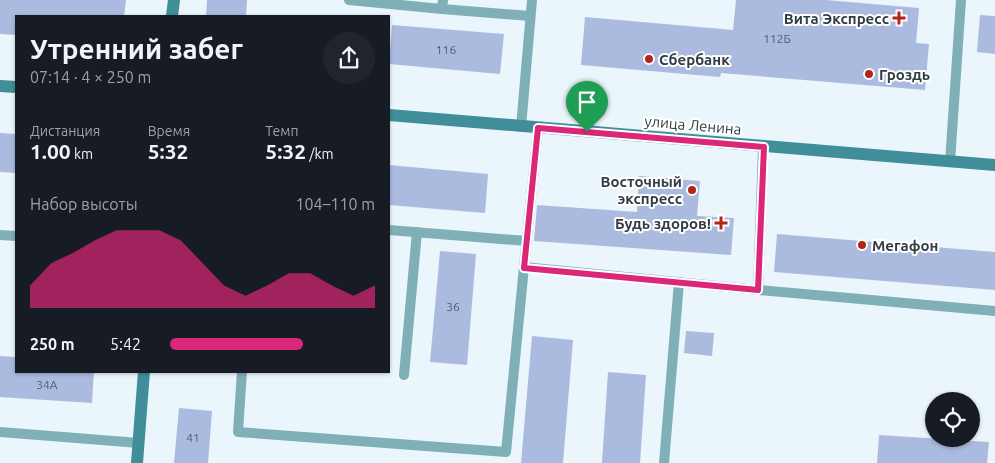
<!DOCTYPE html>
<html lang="ru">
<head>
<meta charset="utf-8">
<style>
  :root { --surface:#171b24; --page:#20242c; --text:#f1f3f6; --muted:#9ea1a6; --accent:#db2777 }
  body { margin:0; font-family:Ubuntu,sans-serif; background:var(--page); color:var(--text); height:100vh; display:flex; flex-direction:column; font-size:19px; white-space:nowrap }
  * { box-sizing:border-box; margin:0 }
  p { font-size:16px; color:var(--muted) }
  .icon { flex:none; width:28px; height:28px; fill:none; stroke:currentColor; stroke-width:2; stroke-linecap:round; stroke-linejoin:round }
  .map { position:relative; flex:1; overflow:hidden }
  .side { position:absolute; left:15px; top:15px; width:375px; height:358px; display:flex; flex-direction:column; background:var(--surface); border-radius:0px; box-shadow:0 1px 4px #0004 }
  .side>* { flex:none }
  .tools { position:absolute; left:925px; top:392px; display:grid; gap:10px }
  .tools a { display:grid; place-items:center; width:55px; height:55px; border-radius:50%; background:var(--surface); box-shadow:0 1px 4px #0004; font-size:25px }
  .pin { position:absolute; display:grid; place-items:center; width:42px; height:42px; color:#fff; margin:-51px -21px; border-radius:50% 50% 50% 0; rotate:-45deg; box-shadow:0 0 5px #0007 }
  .pin .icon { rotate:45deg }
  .round { display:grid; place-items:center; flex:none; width:52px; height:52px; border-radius:26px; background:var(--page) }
  .summary { display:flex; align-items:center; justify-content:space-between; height:85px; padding:0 15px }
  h1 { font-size:28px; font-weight:700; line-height:38px }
  .figures { display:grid; grid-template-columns:repeat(3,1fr); gap:8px; height:85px; padding:5px 15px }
  .figures div { display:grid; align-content:center }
  .figures b { font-size:21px; font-weight:700 }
  .figures small { font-size:14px; font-weight:400 }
  .figures p { font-size:14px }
  .chart { height:140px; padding:10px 15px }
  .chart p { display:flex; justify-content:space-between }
  .chart svg { width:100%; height:90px; margin-top:5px; fill:var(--accent); opacity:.7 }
  ul { padding:0 15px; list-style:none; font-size:16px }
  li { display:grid; grid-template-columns:80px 60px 1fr; align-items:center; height:38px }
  li i { height:12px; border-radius:6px; background:var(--accent) }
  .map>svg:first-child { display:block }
</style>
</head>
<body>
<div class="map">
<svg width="995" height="463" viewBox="0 0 995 463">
  <rect width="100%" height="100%" fill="#ebf5fc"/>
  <g fill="#abbadf">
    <path d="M0,0H126L124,16H16V35L0,34Z"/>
    <path d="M207,0H247L246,16H206Z"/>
    <path d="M736,0H826L919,8L916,43L929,44L925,90L721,73L720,77L581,65L585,17L733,30Z"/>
    <path d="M980,15L995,16V54L977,52Z"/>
    <path d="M392,25L504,34L500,74L389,64Z"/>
    <path d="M0,133L16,134V173L0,172Z"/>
    <path d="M389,165L488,174L485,213L389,205Z"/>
    <path d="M639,176L700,181L697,216L734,218L731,255L534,241L537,205L637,212Z"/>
    <path d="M777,234L995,252V290L774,272Z"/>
    <path d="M440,251L476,254L467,365L430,362Z"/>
    <path d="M686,331L714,333L712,356L684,353Z"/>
    <path d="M532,336L573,340L563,463H521Z"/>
    <path d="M0,356L16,357V371H94L92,403L0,397Z"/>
    <path d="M608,372L646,375L640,463H602Z"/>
    <path d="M179,408L212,411L208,463H174Z"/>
    <path d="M879,435L989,442L987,463H877Z"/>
  </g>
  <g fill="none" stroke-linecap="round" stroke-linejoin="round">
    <g stroke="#80b0b7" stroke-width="10">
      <path d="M349,0L442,9"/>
      <path d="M443,0L442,9L530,16"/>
      <path d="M521,127L532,0"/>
      <path d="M538,128L524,267L758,290"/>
      <path d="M763,147L758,290L995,311"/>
      <path d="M950,162L961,0"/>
      <path d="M389,230L527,241"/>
      <path d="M0,235L16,236"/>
      <path d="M242,371L238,432L506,452L524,267"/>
      <path d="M404,375L417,232"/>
      <path d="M0,432L139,443"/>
      <path d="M664,463L679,282"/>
    </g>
    <g stroke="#3f8e99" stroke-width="12">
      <path d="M172,16L174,0"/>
      <path d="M0,86L16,87"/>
      <path d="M389,115L995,165"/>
      <path d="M137,463L144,371"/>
    </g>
  </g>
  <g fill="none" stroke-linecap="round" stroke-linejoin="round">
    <g stroke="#fff" stroke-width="10">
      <path id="route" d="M538,128L764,147L758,290L524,268Z"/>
    </g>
    <use href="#route" stroke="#db2777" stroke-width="6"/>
  </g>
  <g fill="#b3241b" stroke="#fff" stroke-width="2">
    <path d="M896.5 10.5h5v5h5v5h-5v5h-5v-5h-5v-5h5z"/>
    <circle cx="649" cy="59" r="5"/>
    <circle cx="869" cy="74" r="5"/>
    <circle cx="692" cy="190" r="5"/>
    <path d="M718.5 215.5h5v5h5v5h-5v5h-5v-5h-5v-5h5z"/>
    <circle cx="862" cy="245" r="5"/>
  </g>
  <g text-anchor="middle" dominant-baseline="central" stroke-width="4" stroke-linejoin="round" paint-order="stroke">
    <g font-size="12" fill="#505c6a">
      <text x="777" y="38">112Б</text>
      <text x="446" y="49">116</text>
      <text x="453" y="306">36</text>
      <text x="47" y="384">34А</text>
      <text x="193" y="437">41</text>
    </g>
    <g font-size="15" font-weight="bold" fill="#323c43" stroke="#fff" text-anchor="end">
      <text x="889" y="18">Вита Экспресс</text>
      <text x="659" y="59" text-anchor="start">Сбербанк</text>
      <text x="879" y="74" text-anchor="start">Гроздь</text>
      <text x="682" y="181">Восточный<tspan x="682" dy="17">экспресс</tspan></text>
      <text x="711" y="223">Будь здоров!</text>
      <text x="872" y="245" text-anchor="start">Мегафон</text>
    </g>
    <g font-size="15" fill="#323c43" stroke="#fff">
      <text transform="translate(693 125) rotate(5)">улица Ленина</text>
    </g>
  </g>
</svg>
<div class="tools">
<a><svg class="icon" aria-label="locate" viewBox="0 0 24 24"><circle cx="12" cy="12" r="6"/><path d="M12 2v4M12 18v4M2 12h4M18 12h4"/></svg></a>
</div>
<div class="pin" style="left:587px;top:132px;background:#1e9e55"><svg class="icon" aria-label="arrive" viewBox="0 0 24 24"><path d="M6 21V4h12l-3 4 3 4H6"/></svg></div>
<section class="side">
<div class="summary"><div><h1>Утренний забег</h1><p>07:14 · 4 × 250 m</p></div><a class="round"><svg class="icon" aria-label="share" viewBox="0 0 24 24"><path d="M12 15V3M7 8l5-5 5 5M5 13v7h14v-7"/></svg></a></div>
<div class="figures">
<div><p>Дистанция</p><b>1.00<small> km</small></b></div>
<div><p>Время</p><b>5:32</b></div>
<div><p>Темп</p><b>5:32<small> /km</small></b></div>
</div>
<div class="chart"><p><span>Набор высоты</span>104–110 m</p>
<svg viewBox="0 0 160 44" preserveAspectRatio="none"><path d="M0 44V33L10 22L20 17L30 11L40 6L50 6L60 6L70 11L80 22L90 33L100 38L110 33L120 27L130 27L140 33L150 38L160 33V44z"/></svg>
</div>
<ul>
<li><b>250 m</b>5:42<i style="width:65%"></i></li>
</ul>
</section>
</div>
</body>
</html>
